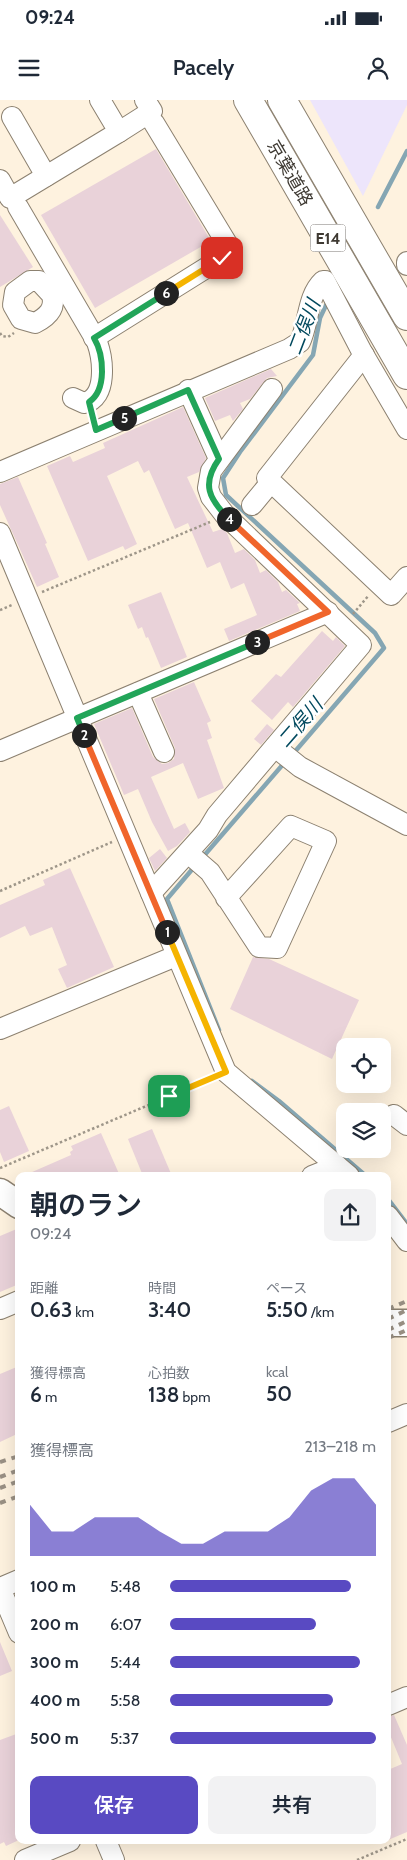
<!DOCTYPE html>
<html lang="ja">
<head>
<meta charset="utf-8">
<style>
  :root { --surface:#fff; --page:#f2f2f3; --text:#1f2937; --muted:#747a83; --accent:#594ac2 }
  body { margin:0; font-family:Cabin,"Noto Sans JP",sans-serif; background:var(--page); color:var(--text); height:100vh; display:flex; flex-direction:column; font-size:19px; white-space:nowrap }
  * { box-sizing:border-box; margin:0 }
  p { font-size:16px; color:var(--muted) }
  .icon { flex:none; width:28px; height:28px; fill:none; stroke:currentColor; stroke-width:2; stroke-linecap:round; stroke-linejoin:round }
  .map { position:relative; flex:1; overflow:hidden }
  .drawer { position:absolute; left:15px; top:1072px; width:376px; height:672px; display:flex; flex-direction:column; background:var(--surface); border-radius:10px; box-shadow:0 5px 20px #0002 }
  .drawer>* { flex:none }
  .buttons { position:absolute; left:336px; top:938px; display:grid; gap:10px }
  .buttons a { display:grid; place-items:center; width:55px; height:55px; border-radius:10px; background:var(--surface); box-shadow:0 5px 20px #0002; font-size:25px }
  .pin { position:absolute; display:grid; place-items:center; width:42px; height:42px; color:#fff; margin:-21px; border-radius:10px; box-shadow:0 2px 8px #0006 }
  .km { position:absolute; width:25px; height:25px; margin:-12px; border-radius:50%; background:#222; color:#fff; font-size:14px; line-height:25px; text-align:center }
  .round { display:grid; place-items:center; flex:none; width:52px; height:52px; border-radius:10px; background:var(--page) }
  .overview { display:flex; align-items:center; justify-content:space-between; height:85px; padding:0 15px }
  h1 { font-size:28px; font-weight:600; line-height:38px }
  .figures { display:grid; grid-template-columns:repeat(3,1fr); gap:8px; height:85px; padding:5px 15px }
  .figures div { display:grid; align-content:center }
  .figures b { font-size:21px; font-weight:600 }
  .figures small { font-size:14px; font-weight:400 }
  .figures p { font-size:14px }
  .chart { height:140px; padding:10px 15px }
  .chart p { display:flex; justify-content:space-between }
  .chart svg { width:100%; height:90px; margin-top:5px; fill:var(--accent); opacity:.7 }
  .action { display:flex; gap:10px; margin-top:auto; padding:10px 15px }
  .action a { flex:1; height:58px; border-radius:10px; background:var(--accent); color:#fff; font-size:20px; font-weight:600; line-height:58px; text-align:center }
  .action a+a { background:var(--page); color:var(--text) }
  ul { padding:0 15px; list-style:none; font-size:16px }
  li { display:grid; grid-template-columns:80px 60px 1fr; align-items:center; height:38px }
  li i { height:12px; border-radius:6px; background:var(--accent) }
  .status { display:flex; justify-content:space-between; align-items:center; height:35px; padding:0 25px; background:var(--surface); direction:ltr }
  .status svg { height:14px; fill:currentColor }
  header { display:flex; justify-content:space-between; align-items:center; height:65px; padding:0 15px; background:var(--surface); font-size:22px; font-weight:600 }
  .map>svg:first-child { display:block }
</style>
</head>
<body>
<div class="status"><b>09:24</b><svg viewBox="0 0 49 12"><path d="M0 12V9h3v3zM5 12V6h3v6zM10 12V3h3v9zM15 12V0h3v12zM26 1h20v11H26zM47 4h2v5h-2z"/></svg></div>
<header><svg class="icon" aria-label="menu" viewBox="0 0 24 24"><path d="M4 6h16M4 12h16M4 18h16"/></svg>Pacely<svg class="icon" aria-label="person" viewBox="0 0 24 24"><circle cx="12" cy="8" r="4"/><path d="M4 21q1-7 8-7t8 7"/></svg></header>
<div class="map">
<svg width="407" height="1760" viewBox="0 0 407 1760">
  <rect width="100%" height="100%" fill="#fef2df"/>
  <path fill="#ede5fb" d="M310,0H407V5L363,96Z"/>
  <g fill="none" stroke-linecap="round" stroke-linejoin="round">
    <g stroke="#85a6b3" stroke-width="4.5">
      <path d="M378,107L407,51"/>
      <path d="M292,655L384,548L375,533L226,395L223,378L240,352L313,255L320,218L328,201"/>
      <path d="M202,758L285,662"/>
      <path d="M195,766L167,799L219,930"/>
      <path d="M252,981L279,1001L366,1076"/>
      <path d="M388,1099L407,1124"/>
    </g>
  </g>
  <g fill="#e9d2d9">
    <path d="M156,49L211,141L95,208L41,115Z"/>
    <path d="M0,115L33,167L0,187Z"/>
    <path d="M271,269L277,276L267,278L250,299L240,303L243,309L233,321L230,315L215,321L205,298Z"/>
    <path d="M183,307L206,358L199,372L187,377L213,432L222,429L227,433L235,453L244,449L255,460L260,473L266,470L278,482L282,492L286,490L300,503L297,504L300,511L229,541L224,529L257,515L244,483L231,489L220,462L207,468L188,423L175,429L149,370L144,373L138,361L107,376L137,444L125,450L123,446L88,461L47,366L70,356L73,362L105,348L103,343Z"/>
    <path d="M18,377L47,443L45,444L59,477L37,487L0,405V384Z"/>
    <path d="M161,492L187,557L161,568L148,537L146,538L142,527L138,529L128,505Z"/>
    <path d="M322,531L333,541L336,537L345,546L293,607L288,602L272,620L251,601L276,574L281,577Z"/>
    <path d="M194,582L211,621L207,623L212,638L207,640L224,688L198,699L183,663L151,677L174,729L185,723L190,732L177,746L168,751L152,722L138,689L124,695L94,624L132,608L153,657L162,664L168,663L174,659L175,648L154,599Z"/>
    <path d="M267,624L274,630L261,645L254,639Z"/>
    <path d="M160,749L167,758L155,771L149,758Z"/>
    <path d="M70,768L114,867L67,888L58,869L67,865L52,827L30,836L25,826L0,838V805L45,785L43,780Z"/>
    <path d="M253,857L269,859L359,900L332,959L230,909Z"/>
    <path d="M9,1006L29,1051L4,1062L0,1052V1010Z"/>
    <path d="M152,1029L172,1076H143L128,1039Z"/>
    <path d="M101,1033L120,1076H23L71,1055L70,1052L73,1050L71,1046Z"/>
    <path d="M19,1128V1184L0,1192V1136Z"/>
    <path d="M19,1266V1333L0,1342V1274Z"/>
    <path d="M0,1542L12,1571L0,1576Z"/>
    <path d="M394,1615L407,1645V1732L388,1740V1670L402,1664L388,1630V1617Z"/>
    <path d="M19,1633V1740L6,1746L4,1742L0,1744V1640Z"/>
  </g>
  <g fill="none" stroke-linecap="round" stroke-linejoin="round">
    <g stroke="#8c8170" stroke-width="22">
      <g id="minor">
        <path d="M12,17L46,76"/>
        <path d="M119,32L152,11L145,0"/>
        <path d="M0,80L10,98L119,32L100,0"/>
        <path d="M18,107L97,242C103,259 108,298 84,303L73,298"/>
        <path d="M407,162V165"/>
        <path d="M52,195L39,181H30L15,192L13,205L21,219L35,223C47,217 56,209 52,195L65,188"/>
        <path d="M94,238L222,158L229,147L154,23"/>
        <path d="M364,255L267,378L391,495L407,477"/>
        <path d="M188,290L219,359"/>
        <path d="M0,372L289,249L300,242C309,223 307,196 323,181H325L362,252L407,329"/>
        <path d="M252,405L271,382"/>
        <path d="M0,433L226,972L349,1076"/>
        <path d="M138,593L164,652"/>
        <path d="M275,647L300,667L407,725"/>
        <path d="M0,651L328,512"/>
        <path d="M188,753L210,772L259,847L277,848L326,741L291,726L226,798"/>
        <path d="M151,793L208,730L217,715L361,545L225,415L211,397L208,388L211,371L272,289"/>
        <path d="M0,929L176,856"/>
        <path d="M394,1015L407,1025"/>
        <path d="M312,1076L337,1066"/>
        <path d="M388,1116L407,1141"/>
        <path d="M0,1209L19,1201"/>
        <path d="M388,1322L407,1314"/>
        <path d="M0,1488L19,1533"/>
        <path d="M0,1488L19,1480"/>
        <path d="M388,1605L407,1597"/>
        <path d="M106,1741L114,1760"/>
        <path d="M25,1760L70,1741"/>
      </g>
    </g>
    <g stroke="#8c8170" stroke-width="29">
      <g id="major">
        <path d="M0,1092L19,1105"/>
        <path d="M388,1223H407"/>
      </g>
    </g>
    <g stroke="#8c8170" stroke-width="30">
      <g id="highway">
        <path d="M248,0L407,275"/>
        <path d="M282,0L407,216"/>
      </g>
    </g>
    <g stroke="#9e9689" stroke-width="2.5" stroke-dasharray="2.5 2.5" stroke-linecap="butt">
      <path d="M0,233L2,236L8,237L14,233"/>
      <path d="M42,492L210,422"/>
      <path d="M0,510L12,505"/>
      <path d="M353,514L369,495"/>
      <path d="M0,791L112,742"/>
      <path d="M0,1068L210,979"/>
      <path d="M357,1760L407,1739"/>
    </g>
    <use href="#minor" stroke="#fff" stroke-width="20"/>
    <use href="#major" stroke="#fff" stroke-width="26"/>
    <use href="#highway" stroke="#fff" stroke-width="28"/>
    <g stroke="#999084" stroke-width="4" stroke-dasharray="6 6" stroke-linecap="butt">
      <path d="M388,1209L407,1201"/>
      <path d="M388,1219L407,1210"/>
      <path d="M388,1230L407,1221"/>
      <path d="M388,1238L407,1230"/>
      <path d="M0,1362L19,1356"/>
      <path d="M0,1377L19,1370"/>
      <path d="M0,1388L19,1381"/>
      <path d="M0,1403L19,1396"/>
    </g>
  </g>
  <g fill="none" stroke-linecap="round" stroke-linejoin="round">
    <g stroke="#fff" stroke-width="10">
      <path id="split-1" d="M167,832L226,972L169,996"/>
    </g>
    <g stroke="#fff" stroke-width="10">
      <path id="split-2" d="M84,635L167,832"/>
    </g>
    <g stroke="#fff" stroke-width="10">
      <path id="split-3" d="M84,635L77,618L257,542"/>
    </g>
    <g stroke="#fff" stroke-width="10">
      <path id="split-4" d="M229,419L328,512L257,542"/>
    </g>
    <g stroke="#fff" stroke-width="10">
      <path id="split-5" d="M124,318L188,290L219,359C201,384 209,399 229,419"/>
    </g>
    <g stroke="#fff" stroke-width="10">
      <path id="split-6" d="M124,318L96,330L89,302C107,290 104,255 94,238L166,193"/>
    </g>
    <g stroke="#fff" stroke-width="10">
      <path id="split-7" d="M166,193L222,158"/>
    </g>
    <use href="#split-1" stroke="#f5b400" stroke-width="6"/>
    <use href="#split-2" stroke="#f0652b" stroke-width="6"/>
    <use href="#split-3" stroke="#22a559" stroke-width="6"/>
    <use href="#split-4" stroke="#f0652b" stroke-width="6"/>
    <use href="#split-5" stroke="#22a559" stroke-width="6"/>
    <use href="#split-6" stroke="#22a559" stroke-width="6"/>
    <use href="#split-7" stroke="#f5b400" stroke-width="6"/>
  </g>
  <g text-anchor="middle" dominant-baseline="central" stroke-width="5" stroke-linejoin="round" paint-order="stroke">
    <rect fill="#fff" stroke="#787470" stroke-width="1" x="310.5" y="124.5" width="35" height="27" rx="4"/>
    <g font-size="16" font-weight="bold" fill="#3e3932">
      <text x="328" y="138">E14</text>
    </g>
    <g font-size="18" fill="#3e3932" stroke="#fff">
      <text transform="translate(290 73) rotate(60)">京葉道路</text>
    </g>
    <g font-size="19" font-style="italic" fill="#02495e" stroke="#fff">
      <text transform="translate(304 227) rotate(-69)">二俣川</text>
      <text transform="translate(300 623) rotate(-49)">二俣川</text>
    </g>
  </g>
</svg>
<div class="buttons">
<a><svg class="icon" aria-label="locate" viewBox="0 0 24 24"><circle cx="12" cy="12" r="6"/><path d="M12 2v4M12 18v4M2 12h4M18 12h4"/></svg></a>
<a><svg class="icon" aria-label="layers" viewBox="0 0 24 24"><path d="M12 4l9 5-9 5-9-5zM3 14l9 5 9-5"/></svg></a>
</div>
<div class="pin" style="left:169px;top:996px;background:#1e9e55"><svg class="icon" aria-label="arrive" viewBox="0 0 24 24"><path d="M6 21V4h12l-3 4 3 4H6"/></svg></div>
<div class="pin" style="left:222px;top:158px;background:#d93025"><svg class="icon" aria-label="check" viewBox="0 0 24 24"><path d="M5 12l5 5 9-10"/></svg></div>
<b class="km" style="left:167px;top:832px">1</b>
<b class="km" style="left:84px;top:635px">2</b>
<b class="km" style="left:257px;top:542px">3</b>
<b class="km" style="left:229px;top:419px">4</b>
<b class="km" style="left:124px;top:318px">5</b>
<b class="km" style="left:166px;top:193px">6</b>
<section class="drawer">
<div class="overview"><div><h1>朝のラン</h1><p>09:24</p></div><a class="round"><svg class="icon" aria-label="share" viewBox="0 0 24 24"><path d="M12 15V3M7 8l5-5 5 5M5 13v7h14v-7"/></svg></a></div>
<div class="figures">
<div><p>距離</p><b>0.63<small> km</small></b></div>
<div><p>時間</p><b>3:40</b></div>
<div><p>ペース</p><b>5:50<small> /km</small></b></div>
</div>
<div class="figures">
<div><p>獲得標高</p><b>6<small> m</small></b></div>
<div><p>心拍数</p><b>138<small> bpm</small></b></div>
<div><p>kcal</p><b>50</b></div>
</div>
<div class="chart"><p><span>獲得標高</span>213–218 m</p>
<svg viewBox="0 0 160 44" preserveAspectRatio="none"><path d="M0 44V19L10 32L20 32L30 25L40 25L50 25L60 32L70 38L80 38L90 32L100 32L110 32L120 25L130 12L140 6L150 6L160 19V44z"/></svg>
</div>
<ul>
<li><b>100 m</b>5:48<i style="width:88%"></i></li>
<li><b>200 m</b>6:07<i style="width:71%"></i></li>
<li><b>300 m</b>5:44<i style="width:92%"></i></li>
<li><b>400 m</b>5:58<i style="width:79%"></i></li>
<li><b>500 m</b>5:37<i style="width:100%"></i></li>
</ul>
<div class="action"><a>保存</a><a>共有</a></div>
</section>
</div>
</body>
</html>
